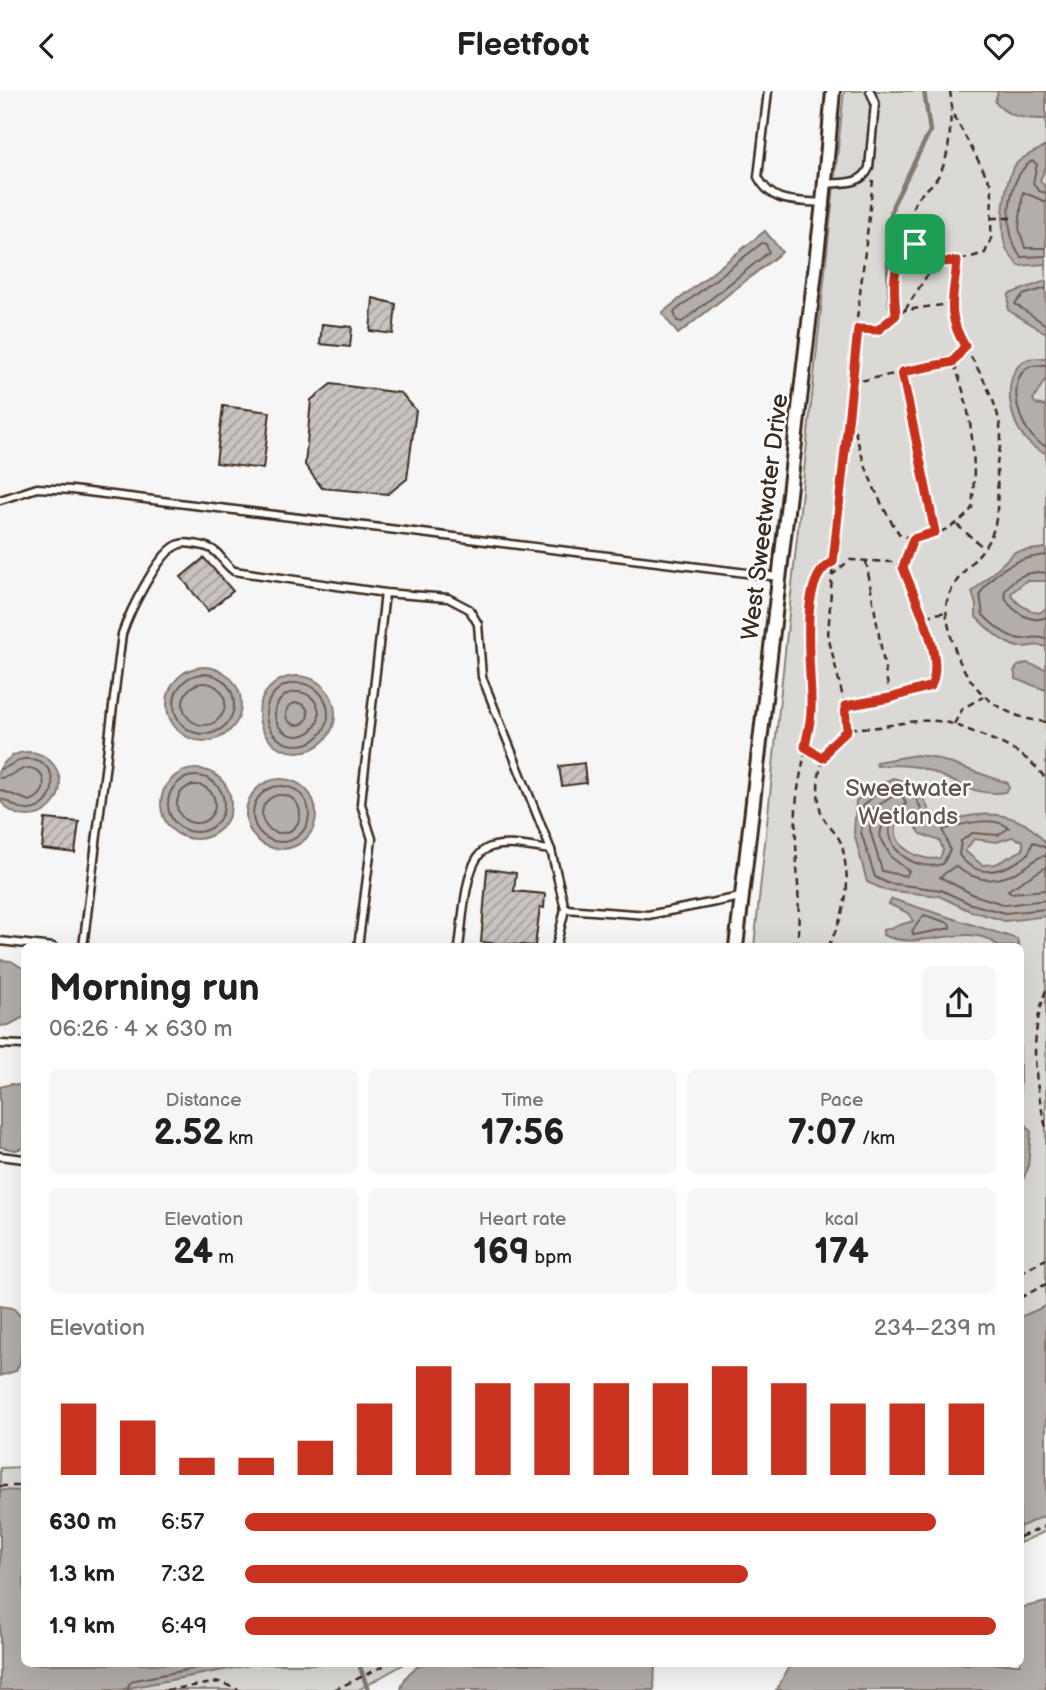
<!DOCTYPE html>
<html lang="en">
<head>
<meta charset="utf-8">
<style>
  :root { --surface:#fff; --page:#f6f6f6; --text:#202124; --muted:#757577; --accent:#c8321e }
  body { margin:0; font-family:"Balsamiq Sans",sans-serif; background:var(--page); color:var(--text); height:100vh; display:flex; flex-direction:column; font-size:26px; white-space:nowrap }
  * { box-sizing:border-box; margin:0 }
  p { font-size:23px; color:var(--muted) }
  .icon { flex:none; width:38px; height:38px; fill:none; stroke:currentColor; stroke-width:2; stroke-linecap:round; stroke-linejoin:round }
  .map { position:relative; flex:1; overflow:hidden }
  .drawer { position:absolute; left:21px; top:852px; width:1003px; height:724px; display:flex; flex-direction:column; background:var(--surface); border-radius:10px; box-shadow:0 7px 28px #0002 }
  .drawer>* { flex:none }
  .pin { position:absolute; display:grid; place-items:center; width:60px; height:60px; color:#fff; margin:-30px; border-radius:14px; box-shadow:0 4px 10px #0006 }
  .round { display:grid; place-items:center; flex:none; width:74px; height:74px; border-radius:10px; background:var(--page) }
  .summary { display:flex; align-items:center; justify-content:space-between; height:119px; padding:0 28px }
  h1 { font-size:38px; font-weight:700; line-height:52px }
  .metrics { display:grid; grid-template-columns:repeat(3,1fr); gap:10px; height:119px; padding:7px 28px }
  .metrics div { display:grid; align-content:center; border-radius:10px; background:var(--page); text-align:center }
  .metrics b { font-size:35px; font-weight:700 }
  .metrics small { font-size:19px; font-weight:400 }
  .metrics p { font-size:19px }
  .chart { height:196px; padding:14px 28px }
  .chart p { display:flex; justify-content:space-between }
  .chart svg { width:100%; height:126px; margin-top:7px; stroke:var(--accent); stroke-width:6 }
  ul { padding:0 28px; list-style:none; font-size:23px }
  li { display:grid; grid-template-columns:112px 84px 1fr; align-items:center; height:52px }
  li i { height:18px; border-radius:9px; background:var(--accent) }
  header { display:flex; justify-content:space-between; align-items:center; height:91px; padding:0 28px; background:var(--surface); font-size:32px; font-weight:700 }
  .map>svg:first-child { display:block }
</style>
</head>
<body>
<header><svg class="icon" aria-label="back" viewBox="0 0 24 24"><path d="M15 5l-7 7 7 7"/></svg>Fleetfoot<svg class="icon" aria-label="heart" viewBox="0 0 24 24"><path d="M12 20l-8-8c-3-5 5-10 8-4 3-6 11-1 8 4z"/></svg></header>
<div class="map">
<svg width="1046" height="1599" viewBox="0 0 1046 1599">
  <defs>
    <pattern id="building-hatch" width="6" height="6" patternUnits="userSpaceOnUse" patternTransform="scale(1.75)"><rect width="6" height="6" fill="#c9c3c1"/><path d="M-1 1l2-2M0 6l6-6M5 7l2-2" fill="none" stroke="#a49f9c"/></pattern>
  </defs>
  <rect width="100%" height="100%" fill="#f7f6f6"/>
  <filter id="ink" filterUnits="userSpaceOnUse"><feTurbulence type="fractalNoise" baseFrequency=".0143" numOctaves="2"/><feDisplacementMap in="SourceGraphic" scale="14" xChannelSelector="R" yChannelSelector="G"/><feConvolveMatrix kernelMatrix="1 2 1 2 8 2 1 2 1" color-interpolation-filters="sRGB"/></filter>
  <g filter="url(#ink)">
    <g fill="#dbd9d6" stroke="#8b827a" stroke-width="2">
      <path d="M844,0H1046V1440L1020,1452V856H754Z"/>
      <path d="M24,1376V1573H404L358,1599H0V1377Z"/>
    </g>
    <g fill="#b4aeaa" stroke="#847972" stroke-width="2" fill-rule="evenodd">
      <path d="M998,0H1046V28C1027,28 1008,27 995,11Z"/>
      <path d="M1046,55V75L1040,89L1046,97V173L1019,175C1015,170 1008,163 1006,157C999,139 1004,86 1017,72C1025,64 1036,60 1046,55Z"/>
      <path d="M765,140L782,161L678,243L662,222Z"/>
      <path d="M1046,190V242L1008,219L1009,203Z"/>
      <path d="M1046,267V287L1033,309L1036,313L1046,315V362C1008,352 996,278 1029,268C1034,267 1041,267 1046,267Z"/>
      <path d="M1046,457V490H1026L1011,502C1014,512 1029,520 1039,522L1046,518V556C1035,552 1028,557 1018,556C1003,553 986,536 976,526V514L972,501L1015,461Z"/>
      <path d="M1026,572L1046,578V599L1016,588L1014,580L1018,575Z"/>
      <circle cx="204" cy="613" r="37"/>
      <circle cx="297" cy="623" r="38"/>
      <circle cx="28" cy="693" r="32"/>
      <path d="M916,664L932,666L1008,692L1009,697L1005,701C973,707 950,685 921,677C907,673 890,674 877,675L876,671Z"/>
      <circle cx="196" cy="713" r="35"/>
      <path d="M893,687C920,694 922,704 933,728C948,733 961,725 977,724C1005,721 1030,730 1046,753V825L1005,830L968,819L939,805L885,799L867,791L854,742L856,710L872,697ZM905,730L915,735L921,743L940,750L943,759L940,767C920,771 892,757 896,734ZM1012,746L1023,750V759L996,773L982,774L965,760L974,748L997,751Z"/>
      <circle cx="281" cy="723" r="35"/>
      <path d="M892,808L1017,848L1019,855L999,856C972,827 922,862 883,844V839L913,830L910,823L889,813Z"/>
      <path d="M0,869L11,870L24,878V926L9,934L0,935Z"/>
      <path d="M11,993L24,995V1057L15,1059L0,1056V996Z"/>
      <path d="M1020,1024L1031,1041L1028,1077L1020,1095Z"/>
      <path d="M0,1215L13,1217L24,1229L20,1272L16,1280L0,1285Z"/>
      <path d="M1046,1215V1424L1020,1436V1226Z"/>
      <path d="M0,1399L24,1400V1573H255L118,1599H0Z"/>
      <path d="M1046,1511V1599H776L791,1573H1020V1517Z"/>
      <path d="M424,1573H655L654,1599H401C403,1587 412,1577 424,1573Z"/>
    </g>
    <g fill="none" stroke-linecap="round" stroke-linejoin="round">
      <g stroke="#6b5f56" stroke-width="2">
        <path d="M1046,102L1039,100L1033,92L1037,73L1032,70C1006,86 1002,143 1021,166L1046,165"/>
        <path d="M1046,111L1023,101L1019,137L1025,157H1046"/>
        <path d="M762,152L766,153L769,161L682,231L677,230L674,221Z"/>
        <path d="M1046,197L1023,204L1015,213L1046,234"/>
        <path d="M1046,274C1041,274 1034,274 1029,276C1003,289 1021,348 1046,355"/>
        <path d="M1046,464C1018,467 995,477 980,503L983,524C992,533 1009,548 1023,548C1032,547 1037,545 1046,548"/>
        <path d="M1046,482C1030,479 1011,486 1004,502C1007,517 1030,534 1046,526"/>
        <circle cx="204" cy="613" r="30"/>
        <circle cx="204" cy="613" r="21"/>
        <circle cx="297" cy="623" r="31"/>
        <circle cx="297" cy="623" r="22"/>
        <circle cx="297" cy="623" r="11"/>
        <path d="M0,678C11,677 17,666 30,668C60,670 60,716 29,719C17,720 11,709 0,708"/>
        <circle cx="196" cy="713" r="28"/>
        <path d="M0,687C17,686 25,668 41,683C47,695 43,705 30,710L0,699"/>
        <circle cx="196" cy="713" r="19"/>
        <circle cx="281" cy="723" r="28"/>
        <circle cx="281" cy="723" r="19"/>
        <path d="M895,704L903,706L906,713L884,724L880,745L891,766L909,780L906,785L882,780L870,739L871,719Z"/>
        <path d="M1046,757L1033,751C1031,754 1031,758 1029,761C1027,766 1020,769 1015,772C994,783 975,785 959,764L961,750L972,742L998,744L1009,737C995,724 960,733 943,739L950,759L943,773C918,781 882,760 891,731L901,724L920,730L924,728C920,710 912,698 893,695L876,703L863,715L861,741L875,786L887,792L941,799L971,813L1005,822L1046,818"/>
        <path d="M1046,765C1037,765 1035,770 1027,775C1001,792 980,794 955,775L940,786L974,804L1006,814L1046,809"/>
        <path d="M1046,776L1008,799L1011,802L1046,799"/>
        <path d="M924,824L949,832L951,837L914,844L912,840Z"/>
        <path d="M128,1599L129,1593L135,1589L217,1573"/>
      </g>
      <g stroke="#847972" stroke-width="4.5">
        <path d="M890,215C888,181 885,148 893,114L930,40L924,0"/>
        <path d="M359,1573L368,1599"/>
      </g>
    </g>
    <g fill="url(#building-hatch)" stroke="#3b2a1e" stroke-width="2">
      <path d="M373,207L396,213L393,243L370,240Z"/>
      <path d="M322,233L352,236L350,256L320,253Z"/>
      <path d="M331,293L401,302L416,319L407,388L388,403L322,397L305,374L311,309Z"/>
      <path d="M223,315L270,321L263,378L216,372Z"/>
      <path d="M204,467L233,500L208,520L181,486Z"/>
      <path d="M584,672L586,692L562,695L559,675Z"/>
      <path d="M45,728L79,731L75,762L42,758Z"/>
      <path d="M487,778L516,782L514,800L545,803L544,817L540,816L535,855L481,851Z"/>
    </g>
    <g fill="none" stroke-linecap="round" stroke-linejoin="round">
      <g stroke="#3b2a1e" stroke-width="11">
        <g id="service">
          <path d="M768,0L758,86C773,114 794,109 823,112"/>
          <path d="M824,93C842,91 861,95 869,77L875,12L870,0"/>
          <path d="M0,409L37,397L72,399L779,486"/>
          <path d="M565,818L648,824L741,806"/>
          <path d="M0,850L53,856"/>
          <path d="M83,856L122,543C129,522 159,459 180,453C186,451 201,454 207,456C220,460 223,473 234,480L385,502L448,507L469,518L478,533L482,586L551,759L565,818L556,856"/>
          <path d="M358,856L372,748L361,713L362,702L385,502"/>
          <path d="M459,856C463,832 464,770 486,758C503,749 533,757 551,759"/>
          <path d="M0,953L24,954"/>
          <path d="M0,1065L24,1068"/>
        </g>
      </g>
      <g stroke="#3b2a1e" stroke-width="18">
        <path id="minor" d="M736,856L823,112L833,0"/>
      </g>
      <g stroke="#3b2a1e" stroke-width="2.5" stroke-dasharray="7 5" stroke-linecap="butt">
        <path d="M950,0L953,23L992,95L991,148L985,162C957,170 917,184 913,142C912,134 911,123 913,116C918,102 930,98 937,87C950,68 950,41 951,19"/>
        <path d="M873,89C866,156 857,224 850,291C846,334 875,411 901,445C925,450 958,438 972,417C977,369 972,316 953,271"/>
        <path d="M992,127H1014"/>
        <path d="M905,219L935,172"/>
        <path d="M896,224C893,196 889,170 914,153"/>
        <path d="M858,238L878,239L905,219L949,213"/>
        <path d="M965,255C981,284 1001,315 1001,348C1001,357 997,366 997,375C997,394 999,415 995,433C989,462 960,477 949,504C943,517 948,531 951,545C963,594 996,626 1046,631"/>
        <path d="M902,281L935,441"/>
        <path d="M850,292L953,271L965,255C945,222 954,205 957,170"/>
        <path d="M957,434L984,457"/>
        <path d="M866,470L890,607"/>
        <path d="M904,474L913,448"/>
        <path d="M832,484L849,299"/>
        <path d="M925,525L946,521"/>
        <path d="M845,615L828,545L832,484L850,469L892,471L903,476C914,508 946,564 931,595L890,607L845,615L847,639"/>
        <path d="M954,633L963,617L983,606"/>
        <path d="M805,656L823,667"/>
        <path d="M797,856C802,809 794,764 796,717C798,683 810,651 811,617C813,583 796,486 832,471"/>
        <path d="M828,856C840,833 850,805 846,779C845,771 844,760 841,752C837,741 825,734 821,721C814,695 819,654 846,640C854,635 868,638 878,636C906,632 933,624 961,636C991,648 1028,660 1046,689"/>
        <path d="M1046,899C1029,947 1034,987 1046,1037"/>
        <path d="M1020,1182L1046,1168"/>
        <path d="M1020,1207L1046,1193"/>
        <path d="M0,1395H24"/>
        <path d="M1020,1446L1046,1435"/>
        <path d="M166,1599L220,1591L239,1599"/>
        <path d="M334,1599L388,1573"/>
      </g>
      <use href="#service" stroke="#fff" stroke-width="6"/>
      <use href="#minor" stroke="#fff" stroke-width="12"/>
    </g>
  </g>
  <g fill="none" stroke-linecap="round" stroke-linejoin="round" filter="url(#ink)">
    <g stroke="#fff" stroke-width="14">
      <path id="route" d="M915,153C925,172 936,172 957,170C954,206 945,222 965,255L953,271L902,281L935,441L913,448L903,476C914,508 946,564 931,595L890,607L845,615L847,639L831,654L823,667L805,656C807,644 811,631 811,619C813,584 795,486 833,471L858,238L878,239L896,224C894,196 889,170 915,153Z"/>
    </g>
    <use href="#route" stroke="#c8321e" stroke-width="9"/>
  </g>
  <g text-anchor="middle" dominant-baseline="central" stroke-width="5" stroke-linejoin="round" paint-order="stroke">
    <g font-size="24" fill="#3b2a1e" stroke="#fff">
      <text transform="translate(765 426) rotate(-83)">West Sweetwater Drive</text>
    </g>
    <g font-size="24" fill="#63564c" stroke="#fff">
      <text x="908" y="697">Sweetwater<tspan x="908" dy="28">Wetlands</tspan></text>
    </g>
  </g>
</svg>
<div class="pin" style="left:915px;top:153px;background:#1e9e55"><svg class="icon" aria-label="arrive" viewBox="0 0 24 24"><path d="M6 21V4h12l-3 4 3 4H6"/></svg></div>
<section class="drawer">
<div class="summary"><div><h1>Morning run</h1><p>06:26 · 4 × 630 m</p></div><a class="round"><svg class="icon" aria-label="share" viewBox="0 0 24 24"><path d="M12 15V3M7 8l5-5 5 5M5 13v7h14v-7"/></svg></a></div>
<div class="metrics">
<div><p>Distance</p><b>2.52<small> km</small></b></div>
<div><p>Time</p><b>17:56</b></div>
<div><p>Pace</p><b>7:07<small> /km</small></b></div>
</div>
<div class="metrics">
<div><p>Elevation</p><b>24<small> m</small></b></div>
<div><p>Heart rate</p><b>169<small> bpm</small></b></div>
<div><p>kcal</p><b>174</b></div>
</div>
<div class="chart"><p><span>Elevation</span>234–239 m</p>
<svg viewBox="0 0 160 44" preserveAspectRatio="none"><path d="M5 44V19M15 44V25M25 44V38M35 44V38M45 44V32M55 44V19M65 44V6M75 44V12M85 44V12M95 44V12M105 44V12M115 44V6M125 44V12M135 44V19M145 44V19M155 44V19"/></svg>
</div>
<ul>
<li><b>630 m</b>6:57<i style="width:92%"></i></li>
<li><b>1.3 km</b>7:32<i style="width:67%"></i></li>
<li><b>1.9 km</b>6:49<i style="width:100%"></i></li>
</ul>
</section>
</div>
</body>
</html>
